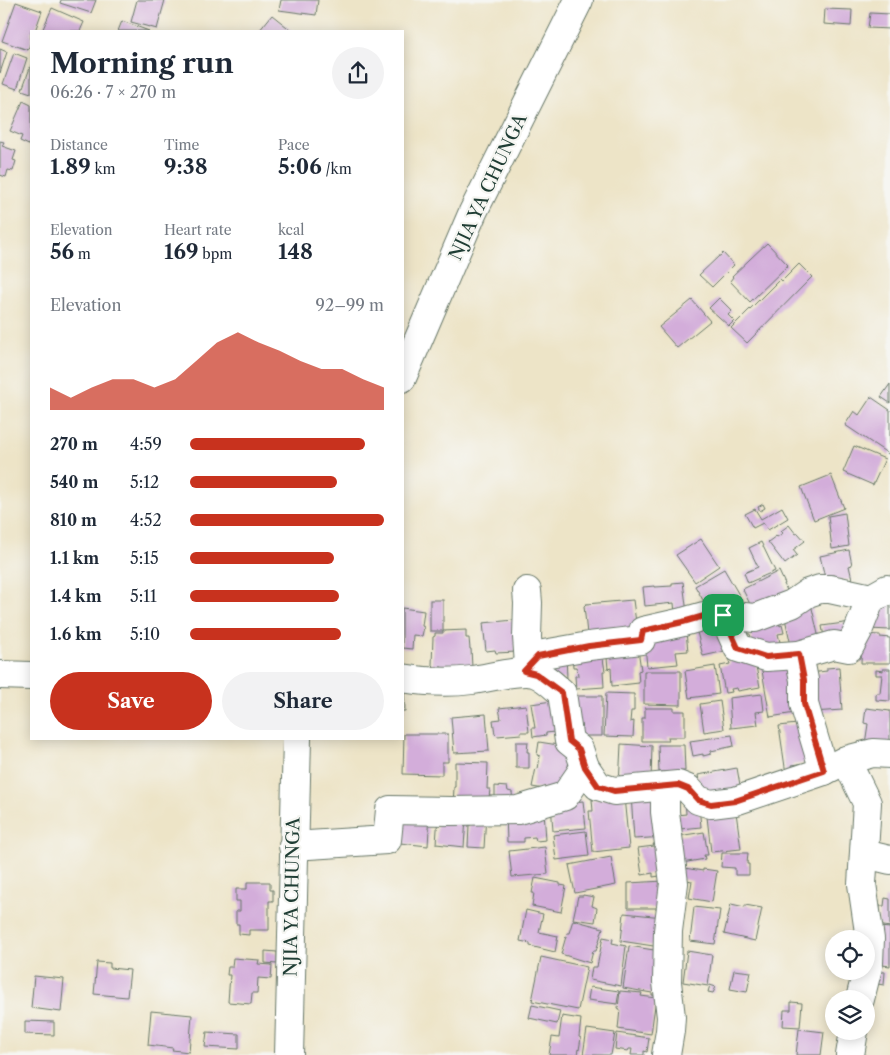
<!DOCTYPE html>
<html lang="en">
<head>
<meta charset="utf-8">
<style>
  :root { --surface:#fff; --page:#f2f2f3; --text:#1f2937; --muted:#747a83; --accent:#c8321e }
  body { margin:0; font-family:"Libre Caslon Text",serif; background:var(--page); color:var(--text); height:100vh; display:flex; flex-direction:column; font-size:19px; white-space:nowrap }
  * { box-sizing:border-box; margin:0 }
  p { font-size:16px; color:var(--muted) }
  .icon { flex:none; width:28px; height:28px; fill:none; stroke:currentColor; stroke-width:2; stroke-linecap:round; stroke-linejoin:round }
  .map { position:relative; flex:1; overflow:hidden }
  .sheet { position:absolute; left:30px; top:30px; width:374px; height:710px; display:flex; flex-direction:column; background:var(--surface); border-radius:0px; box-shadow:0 2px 12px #0003 }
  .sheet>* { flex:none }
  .buttons { position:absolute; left:825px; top:930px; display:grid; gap:10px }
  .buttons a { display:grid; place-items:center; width:50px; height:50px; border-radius:50%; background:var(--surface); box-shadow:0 2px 12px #0003; font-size:25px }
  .pin { position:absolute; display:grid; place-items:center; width:42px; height:42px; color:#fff; margin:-21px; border-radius:10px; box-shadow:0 2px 8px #0006 }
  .round { display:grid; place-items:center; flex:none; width:52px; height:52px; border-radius:26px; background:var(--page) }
  .headline { display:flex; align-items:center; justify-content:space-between; height:85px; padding:0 20px }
  h1 { font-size:28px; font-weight:700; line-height:38px }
  .stats { display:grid; grid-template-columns:repeat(3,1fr); gap:8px; height:85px; padding:5px 20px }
  .stats div { display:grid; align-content:center }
  .stats b { font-size:21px; font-weight:700 }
  .stats small { font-size:14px; font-weight:400 }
  .stats p { font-size:14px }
  .chart { height:140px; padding:10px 20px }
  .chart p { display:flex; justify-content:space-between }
  .chart svg { width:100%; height:90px; margin-top:5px; fill:var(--accent); opacity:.7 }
  .cta { display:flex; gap:10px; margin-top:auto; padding:10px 20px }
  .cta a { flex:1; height:58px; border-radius:30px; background:var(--accent); color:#fff; font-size:20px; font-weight:700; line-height:58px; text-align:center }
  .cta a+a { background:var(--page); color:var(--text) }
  ul { padding:0 20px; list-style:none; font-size:16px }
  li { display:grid; grid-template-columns:80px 60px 1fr; align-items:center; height:38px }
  li i { height:12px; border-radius:6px; background:var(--accent) }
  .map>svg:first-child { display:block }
</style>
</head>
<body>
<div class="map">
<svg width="890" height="1055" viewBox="0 0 890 1055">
  <rect width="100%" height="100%" fill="#f6f6f2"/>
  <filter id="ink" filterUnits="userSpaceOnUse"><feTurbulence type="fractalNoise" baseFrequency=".02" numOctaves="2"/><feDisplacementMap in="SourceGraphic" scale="10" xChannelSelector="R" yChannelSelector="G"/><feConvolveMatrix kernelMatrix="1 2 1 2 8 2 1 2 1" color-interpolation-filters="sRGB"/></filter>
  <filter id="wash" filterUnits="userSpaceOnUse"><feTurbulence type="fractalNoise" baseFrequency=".0096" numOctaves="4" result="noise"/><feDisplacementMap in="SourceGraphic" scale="20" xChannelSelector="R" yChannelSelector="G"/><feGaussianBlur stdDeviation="1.12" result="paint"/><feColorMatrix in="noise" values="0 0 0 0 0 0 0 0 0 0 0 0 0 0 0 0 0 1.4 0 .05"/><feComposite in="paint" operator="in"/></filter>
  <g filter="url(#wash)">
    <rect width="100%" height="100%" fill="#ede4c7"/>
    <g id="blocks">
      <g fill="#d3adda">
        <path d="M61,0H96L91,13L60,3Z"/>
        <path d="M137,0H165L157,29L131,22Z"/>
        <path d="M281,0H318L316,15L279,10Z"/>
        <path d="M16,2L42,11L35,31H31V42L28,50L2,41Z"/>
        <path d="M52,8L84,22L80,31H42Z"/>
        <path d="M825,9L852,10L851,26L824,24Z"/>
        <path d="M870,13L890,14V29L868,28Z"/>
        <path d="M272,15L292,31H259Z"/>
        <path d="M122,21L149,31H118Z"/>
        <path d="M0,49L7,52L0,73Z"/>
        <path d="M14,53L27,58L17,89L3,84Z"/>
        <path d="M31,65V93L22,90Z"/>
        <path d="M23,101L31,105V146L20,141L22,136L10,131Z"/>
        <path d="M0,141L4,142L2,146L16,151L13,160L16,161L13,171L8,170L6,177L0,175Z"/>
        <path d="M767,243L788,265L750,302L730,281L733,277L732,276Z"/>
        <path d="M723,253L734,265L712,287L699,275L719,256H720Z"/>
        <path d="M799,264L812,277L747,343L731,328L780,279L782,281Z"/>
        <path d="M719,298L732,311L728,315L734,321L729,326L709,308Z"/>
        <path d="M692,300L710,321L677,348L659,327Z"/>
        <path d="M890,384V403L881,397Z"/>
        <path d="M871,397L890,410V455L845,425L854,411L859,415Z"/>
        <path d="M854,446L885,459L873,485L843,472Z"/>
        <path d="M831,475L844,508L814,520L801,487Z"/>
        <path d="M763,504L765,508L760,511L758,507Z"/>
        <path d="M782,507L788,518L768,530L763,523L753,528L745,514L755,509L761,519Z"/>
        <path d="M845,513L849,546L832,549L828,516Z"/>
        <path d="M789,525L796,534L798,533L805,541L793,550L797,555L785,564L768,542L776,536L777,537L783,533L781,531Z"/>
        <path d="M701,539L719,566L695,582L676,555Z"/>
        <path d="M761,542L775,571L748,583L744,573L758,567L749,548Z"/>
        <path d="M849,550L852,565L849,566L852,579L826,582L820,556Z"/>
        <path d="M724,569L742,600L712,616L695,586Z"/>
        <path d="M779,571L785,584H784L792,601L755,614L743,590H744L743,589Z"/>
        <path d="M683,582L687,613L675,614L674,603L645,606L643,587L655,586V587L672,586V583Z"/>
        <path d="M890,598V630L869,629L871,606Z"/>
        <rect x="430" y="600" width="13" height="31"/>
        <path d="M633,600L638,638L588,643L584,606L586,604Z"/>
        <path d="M811,604L820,643L792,650L784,614Z"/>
        <path d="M402,608L424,611L422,626L424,627L422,636L413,635L412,649L402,648Z"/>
        <path d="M777,615L780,626L782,625L784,633L778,634L781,646L755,653L750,634H748L745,623Z"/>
        <path d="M514,620L516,652L496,653L495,650L486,651L483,623Z"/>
        <path d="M722,622L730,650L703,656L696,628Z"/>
        <path d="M851,622L853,633L824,637L822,626Z"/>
        <path d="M466,630V638H469L470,649H471L472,667L442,671V667H434L432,665L433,637L435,636V633H443V631Z"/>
        <path d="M686,632L688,651L676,652L678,664L647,667L644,634Z"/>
        <path d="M862,634L880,635V637L890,638V663H861Z"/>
        <path d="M606,646L638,649L641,670L638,671L639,683L612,686L611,668L608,669Z"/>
        <path d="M601,647L605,671H603L604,687L576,689L575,676H578L577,667H573L572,651Z"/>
        <path d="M566,654L567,679H553L552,655Z"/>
        <path d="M743,658L755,661L760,687L738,691L737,688L731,689L732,692L725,693L720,666L730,664L729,661Z"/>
        <path d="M791,659L801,712L770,717L761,665Z"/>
        <path d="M715,666L719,694L689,698L685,671Z"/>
        <path d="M839,667L842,710L813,712L810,673L827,671V668Z"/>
        <path d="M883,669H890V701L876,700V693H880L882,675H876V670L883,671Z"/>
        <path d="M644,671H681V705L644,704Z"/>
        <path d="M402,683H404L405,711H402Z"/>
        <path d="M606,693L634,694V711H631L630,722L634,721L633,737L604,736Z"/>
        <path d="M762,694L764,711L756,712L758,725L731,728L729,698Z"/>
        <path d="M574,696H602V736H573Z"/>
        <path d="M552,701L562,731L546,733V735L533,737L532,728H535L531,704Z"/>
        <path d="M720,701L724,729L704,732L700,704Z"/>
        <path d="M526,705L529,732H520L521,734L497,736L495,734L493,720L501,719L499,708Z"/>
        <path d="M645,708H674V711H685V737H668L669,741H642V718H645Z"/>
        <path d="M866,708L890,711V750L865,744L868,724L864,723Z"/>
        <path d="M486,714L489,751L454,753L451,717Z"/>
        <path d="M806,723L812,762L792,765L794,773L786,774L779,726Z"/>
        <path d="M404,734H448V762H442V775L403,774Z"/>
        <path d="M732,735L734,746L711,751V754L703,756V754L693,756L690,741Z"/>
        <path d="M516,742H528L527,752H529V768H516Z"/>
        <path d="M539,742L571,747L567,773L562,792L532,787L536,768L538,769L540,756L537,755Z"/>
        <path d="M621,744L652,746L651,781L619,786Z"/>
        <path d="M658,745H684L685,771L659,772Z"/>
        <path d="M455,762L488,763L487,789H490L488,807L453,806L454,787H455Z"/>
        <path d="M737,768L742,796L702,799L698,775Z"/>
        <path d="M495,786L507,787L508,791L512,792L513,804H495Z"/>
        <path d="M661,792L664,837L634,839L631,795Z"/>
        <path d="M624,797L629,848L593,852L589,811H593L592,800Z"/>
        <path d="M685,797L699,806L701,827L669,830L668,816L686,814Z"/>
        <path d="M583,801L586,828L553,831L551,804Z"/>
        <path d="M735,805L741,849L711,852L706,808Z"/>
        <path d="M544,811L546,840L536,841L535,837L524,838V842H507L506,813Z"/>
        <path d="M394,813L429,818L428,829H429L428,846L400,843V846H391Z"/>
        <path d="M472,813L486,814L484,848L468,847L469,825H471Z"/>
        <path d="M438,815L466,818L464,847L436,844Z"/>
        <path d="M586,831L589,856L556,860L553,835Z"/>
        <path d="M704,832L708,855H704L705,859L676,864L672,837Z"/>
        <path d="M667,842L672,874L653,877V873L642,875L638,848L654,846L653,844Z"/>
        <path d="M545,847L548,874L512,877L509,851Z"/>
        <path d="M722,853H748L747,864H749V875H735V868L721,867Z"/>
        <path d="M611,857L616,885L575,893L569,865Z"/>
        <path d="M678,867L703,871V869L717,871L712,902L689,898L692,881L676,878Z"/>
        <path d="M535,878L560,883V885L566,886L561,912L532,906L534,893H532Z"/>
        <path d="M664,881L663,908H628V883Z"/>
        <path d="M247,882H270V890H273V901H269V930H249V935L239,934V924H236V911H240V901H236V889H247Z"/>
        <path d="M583,895L594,897L592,906L597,908L595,922L573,919L578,896H583Z"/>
        <path d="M885,898L890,899V927L878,925L880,906H884Z"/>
        <path d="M731,904L745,907V905L762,908L755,941L724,934Z"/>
        <path d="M694,907L720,910L715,944L690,941Z"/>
        <path d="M526,910L543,914L539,932L558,936L555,952L530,946V943L520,941Z"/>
        <path d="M624,913L663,917L660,947L621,941Z"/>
        <path d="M573,920L603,928L596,951H593L590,963L561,954L567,933H569Z"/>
        <path d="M879,927L890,928V966L874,964Z"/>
        <path d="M603,937L613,939L612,943L626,946L621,986L590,980L592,967H597Z"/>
        <path d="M629,946L660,951L657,996L652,995V993L623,988Z"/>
        <path d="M265,951L277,952V964L265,963Z"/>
        <path d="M687,951L712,955L708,986L683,982Z"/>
        <path d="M541,957L587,967L578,1010L532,1001Z"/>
        <path d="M233,958L259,960L258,964L272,965L271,979L258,978L257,993H252L251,1004L228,1002L230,975H227L228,967H232Z"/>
        <path d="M97,962L110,963V968L130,970L127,997L94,994Z"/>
        <path d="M734,970L751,972L747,992L730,989Z"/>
        <path d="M872,971L885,972L884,985L871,983Z"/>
        <path d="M34,976L64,979L61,1012L31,1008Z"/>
        <path d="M710,985L716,987L713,993L708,992Z"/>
        <path d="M590,987L619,991L617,1004L588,1000Z"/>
        <path d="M620,991L642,993L641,996L656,998L651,1034L618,1029L620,1009L618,1008Z"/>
        <path d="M791,1002L802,1003L800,1027L783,1026L784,1010H791Z"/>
        <path d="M532,1005L560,1011L557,1024L529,1018Z"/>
        <path d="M151,1011L192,1015L189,1052L172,1050L173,1048L148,1045Z"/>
        <path d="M562,1016L581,1019L579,1037L581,1038L579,1050L578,1049L577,1055H549L552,1037L559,1038Z"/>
        <path d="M25,1021L54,1022V1035L25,1034Z"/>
        <path d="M587,1029L615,1033L611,1055H583Z"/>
        <path d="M799,1029L824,1032L821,1055H796Z"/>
        <path d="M207,1032L239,1034V1049L205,1047Z"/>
        <path d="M617,1033L649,1038L647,1052L644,1051V1055H631L632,1049H629L628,1051L615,1049Z"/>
      </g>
    </g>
  </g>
  <g filter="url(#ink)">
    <use href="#blocks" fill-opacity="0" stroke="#677767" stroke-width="1"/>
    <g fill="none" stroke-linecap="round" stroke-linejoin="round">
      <g stroke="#677767" stroke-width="30">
        <g id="minor">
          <path d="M402,378L473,212L579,0"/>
          <path d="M527,591L528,603L527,637L529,665"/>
          <path d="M723,615L738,648L766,657L799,655L834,645L849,648L858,631L871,598L887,589"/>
          <path d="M799,655L804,680V704L824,771"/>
          <path d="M524,671L538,655L589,646L641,640L643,631L683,622L704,616L713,617L723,615L755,618L792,604L808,593L820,589H830L871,598L890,590"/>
          <path d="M0,675L31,676"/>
          <path d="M402,678C426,682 449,683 472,680C489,678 519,669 534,673C544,676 554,686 562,693L569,741L579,749L585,767L598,786L614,791L678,785L688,789L698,800L711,804L735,801L824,771L846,760L873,753L890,754"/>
          <path d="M846,760L867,803L862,884L870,939L869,963L860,999"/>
          <path d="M665,787V812L674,883L668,931L667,982L671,1017L670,1031L666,1055"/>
          <path d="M293,846L387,840L390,810L451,811L518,810L565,796L585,767"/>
          <path d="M865,854L890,860"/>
          <path d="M289,1055L297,739"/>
          <path d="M850,1055L854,1031"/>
        </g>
      </g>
      <use href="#minor" stroke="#fff" stroke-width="28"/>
    </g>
  </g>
  <g fill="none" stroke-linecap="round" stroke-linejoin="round" filter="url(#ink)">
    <g stroke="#fff" stroke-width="10">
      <path id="route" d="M723,615L738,648L766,657L799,654L804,680V704L824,771L735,801L711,804L698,800L688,789L678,785L614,791L598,786L585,767L579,749L569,741L562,693L536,674L524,671L538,656L589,646L641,640L643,631L683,622L704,616L713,617Z"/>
    </g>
    <use href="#route" stroke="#c8321e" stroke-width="6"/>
  </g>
  <g text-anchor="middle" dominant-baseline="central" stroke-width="4.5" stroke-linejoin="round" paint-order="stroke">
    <g font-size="18" fill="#1f3d34" stroke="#f6f6f2">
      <text transform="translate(488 187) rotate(-65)">NJIA YA CHUNGA</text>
      <text transform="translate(292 897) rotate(-89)">NJIA YA CHUNGA</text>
    </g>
  </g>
</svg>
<div class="buttons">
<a><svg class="icon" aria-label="locate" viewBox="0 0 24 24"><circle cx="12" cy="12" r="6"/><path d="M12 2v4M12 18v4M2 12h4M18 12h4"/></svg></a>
<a><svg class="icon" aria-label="layers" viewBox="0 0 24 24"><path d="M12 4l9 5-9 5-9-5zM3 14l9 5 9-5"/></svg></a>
</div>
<div class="pin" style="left:723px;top:615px;background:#1e9e55"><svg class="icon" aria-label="arrive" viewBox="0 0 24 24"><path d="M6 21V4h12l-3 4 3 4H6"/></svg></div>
<section class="sheet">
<div class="headline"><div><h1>Morning run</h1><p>06:26 · 7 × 270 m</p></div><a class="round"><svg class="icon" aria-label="share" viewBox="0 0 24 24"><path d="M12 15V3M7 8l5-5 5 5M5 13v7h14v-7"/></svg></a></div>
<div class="stats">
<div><p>Distance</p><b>1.89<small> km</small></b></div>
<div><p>Time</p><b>9:38</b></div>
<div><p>Pace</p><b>5:06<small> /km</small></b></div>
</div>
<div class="stats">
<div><p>Elevation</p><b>56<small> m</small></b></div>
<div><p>Heart rate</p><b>169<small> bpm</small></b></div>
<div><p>kcal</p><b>148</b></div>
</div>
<div class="chart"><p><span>Elevation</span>92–99 m</p>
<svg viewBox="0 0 160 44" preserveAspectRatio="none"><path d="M0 44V33L10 38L20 33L30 29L40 29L50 33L60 29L70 20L80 11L90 6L100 11L110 15L120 20L130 24L140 24L150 29L160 33V44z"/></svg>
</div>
<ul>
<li><b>270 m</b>4:59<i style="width:90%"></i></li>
<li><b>540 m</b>5:12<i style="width:76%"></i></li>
<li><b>810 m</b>4:52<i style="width:100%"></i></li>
<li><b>1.1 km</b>5:15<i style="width:74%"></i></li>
<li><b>1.4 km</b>5:11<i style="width:77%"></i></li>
<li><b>1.6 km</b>5:10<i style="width:78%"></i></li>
</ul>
<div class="cta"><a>Save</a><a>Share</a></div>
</section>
</div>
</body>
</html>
